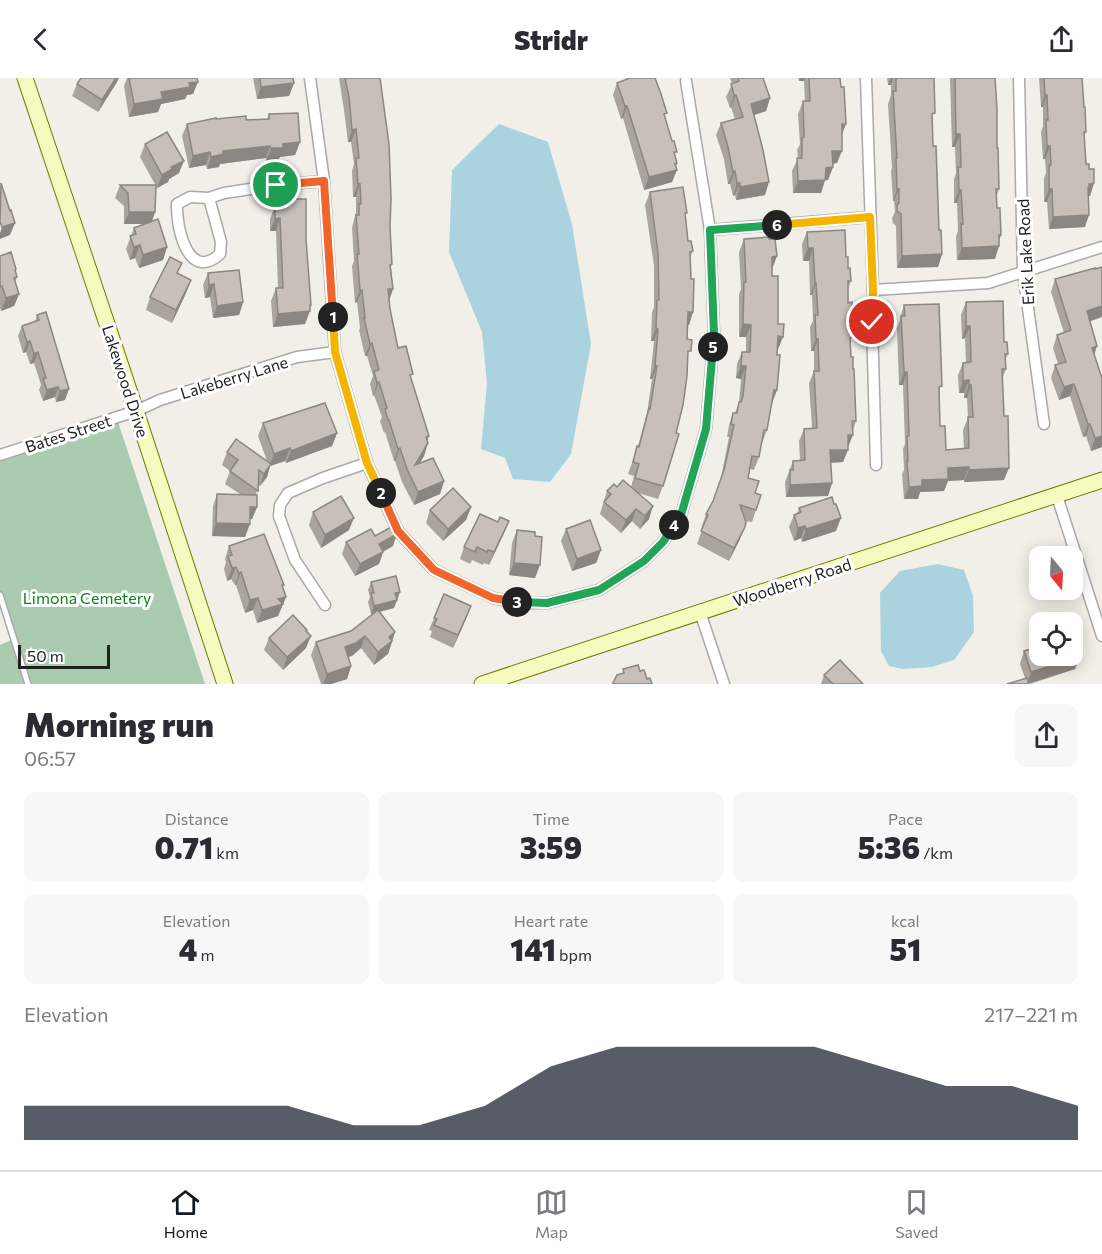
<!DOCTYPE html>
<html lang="en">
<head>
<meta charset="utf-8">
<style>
  :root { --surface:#fff; --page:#f7f7f7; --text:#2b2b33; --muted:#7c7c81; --line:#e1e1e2; --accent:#111827 }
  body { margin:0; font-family:Commissioner,sans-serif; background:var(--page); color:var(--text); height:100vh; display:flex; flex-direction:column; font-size:22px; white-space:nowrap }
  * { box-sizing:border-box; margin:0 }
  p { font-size:20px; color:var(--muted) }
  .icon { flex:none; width:33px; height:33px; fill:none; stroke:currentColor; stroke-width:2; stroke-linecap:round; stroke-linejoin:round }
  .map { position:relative; height:606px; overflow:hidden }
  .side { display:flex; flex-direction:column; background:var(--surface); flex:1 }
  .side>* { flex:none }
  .needle { width:39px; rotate:162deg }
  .controls { position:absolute; left:1029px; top:468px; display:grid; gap:12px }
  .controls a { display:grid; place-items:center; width:54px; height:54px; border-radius:12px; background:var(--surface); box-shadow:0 3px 15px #0003; font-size:30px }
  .scale { position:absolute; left:18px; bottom:15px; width:92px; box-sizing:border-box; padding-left:6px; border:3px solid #222; border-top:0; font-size:16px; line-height:21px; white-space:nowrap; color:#222; -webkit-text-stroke:4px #fff; paint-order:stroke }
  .pin { position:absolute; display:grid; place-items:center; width:51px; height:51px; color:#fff; margin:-26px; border:3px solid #fff; border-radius:50%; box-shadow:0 2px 6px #0007 }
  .km { position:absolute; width:30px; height:30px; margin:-15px; border-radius:50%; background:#222; color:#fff; font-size:16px; line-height:30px; text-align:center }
  .round { display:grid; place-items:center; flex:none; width:63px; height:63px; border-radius:12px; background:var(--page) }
  .head { display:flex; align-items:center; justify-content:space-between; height:102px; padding:0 24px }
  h1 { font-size:33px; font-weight:800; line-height:45px }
  .metrics { display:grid; grid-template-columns:repeat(3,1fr); gap:9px; height:102px; padding:6px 24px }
  .metrics div { display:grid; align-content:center; border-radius:12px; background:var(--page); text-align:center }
  .metrics b { font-size:30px; font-weight:800 }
  .metrics small { font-size:16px; font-weight:400 }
  .metrics p { font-size:16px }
  .chart { height:168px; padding:12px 24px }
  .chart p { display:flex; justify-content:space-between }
  .chart svg { width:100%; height:108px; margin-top:6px; fill:var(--accent); opacity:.7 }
  header { display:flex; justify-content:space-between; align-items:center; height:78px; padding:0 24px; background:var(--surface); font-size:27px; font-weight:800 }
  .dock { display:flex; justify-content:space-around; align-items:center; height:84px; border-top:2px solid var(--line); background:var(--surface); font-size:16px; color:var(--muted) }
  .dock a { display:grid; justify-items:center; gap:3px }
  .dock .current { color:var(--accent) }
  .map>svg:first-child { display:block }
</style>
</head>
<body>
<header><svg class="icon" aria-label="back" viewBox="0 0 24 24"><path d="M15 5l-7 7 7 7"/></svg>Stridr<svg class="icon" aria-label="share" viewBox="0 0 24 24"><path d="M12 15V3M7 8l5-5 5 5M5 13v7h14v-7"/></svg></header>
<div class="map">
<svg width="1102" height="606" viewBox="0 0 1102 606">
  <rect width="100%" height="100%" fill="#f2efe9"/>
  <path fill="#aacbaf" d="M118,344L205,606H0V567L11,562L0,529V383Z"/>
  <g fill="#aad3df">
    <path d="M499,46L548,64L572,146L591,266L571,376L550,404L513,401L505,380L481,371L487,305L482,254L449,174L452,92Z"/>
    <path d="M938,486L964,492L973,518L974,554L954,582L932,589L903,591L889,588L881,573L880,515L900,493Z"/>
  </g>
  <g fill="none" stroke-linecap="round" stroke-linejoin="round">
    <g stroke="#a9a9a9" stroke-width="8">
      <path id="lane" d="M0,517L28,606"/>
    </g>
    <g stroke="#a9a9a9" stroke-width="13">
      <g id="street">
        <path d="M310,0L324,103L335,274L367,385L398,453L434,492L493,520L519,525H547L599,512L644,483L663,464L681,437L706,351L714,256L710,152L686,3"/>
        <path d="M866,0L873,212L872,244L876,387"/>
        <path d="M1019,0L1023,194L1044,346"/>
        <path d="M209,120L221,164L220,176C188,205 176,149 177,126L190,119L209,120L224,115L276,107L324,103"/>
        <path d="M710,152L870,139"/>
        <path d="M873,212L988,205L1102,169"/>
        <path d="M0,377L136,333L160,322L297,279L335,274"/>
        <path d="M1057,418L1102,558"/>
        <path d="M325,527L295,482L279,438L280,427L288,415L323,400L367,385"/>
        <path d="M700,534L724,606"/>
      </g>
    </g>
    <g stroke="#707d05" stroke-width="17">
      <g id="secondary">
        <path d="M25,0L136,333L225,606"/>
        <path d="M482,606L1102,402"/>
      </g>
    </g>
    <use href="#lane" stroke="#fff" stroke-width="5"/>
    <use href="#street" stroke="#fff" stroke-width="10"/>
    <use href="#secondary" stroke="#f7fabf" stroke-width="15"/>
  </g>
  <g fill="#aba49e">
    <path d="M127,0H198L193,16L187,17L185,21L161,26L158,34L129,39L124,8Z"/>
    <path d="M253,0H293L294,5L289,18L257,21Z"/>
    <path d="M339,0H380L390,149L392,186L391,189L393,211L389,222L390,231L398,270L411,300L429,358L424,378L419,386L444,403L440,416L414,427L402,404L395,383H394L385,354L384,355L380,343L382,339L374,317L373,318L370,306L373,298L367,278H365L359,252L360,250L357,224L355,225L352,188L354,183L352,150L356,134V119H353L352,93L354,86L351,64H348L344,32Z"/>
    <path d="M730,0H763L770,20L766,33L754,37L765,117L736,122L735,117L733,118L730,106H728L724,81L716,57L721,45L735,41L731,29L730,30L726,19L732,6Z"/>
    <path d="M798,0H840L846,46L842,56L837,85L833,86V89L828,102H825L821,115H793L792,93L798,80L797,72L800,66L798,36L803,23H805L804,3H799Z"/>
    <path d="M887,0H934L932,42L933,68L939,152L942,176L938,189L897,190L896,148L893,145L892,140L895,134L894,123H893L891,93L892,90L888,26L891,17V7H888Z"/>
    <path d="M950,0H995L997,70L999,111L996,120L999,162L995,181L957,182L956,158L958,153L957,125H954V101L956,95L955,69H952Z"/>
    <path d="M1039,0H1082L1086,54L1084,59L1086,86L1089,91L1094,105L1090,118H1089L1085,149L1049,151L1047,124H1044V100L1046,95L1045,81H1043L1041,54L1043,48V29H1041Z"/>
    <path d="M117,4L98,34L72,18L77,6Z"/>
    <path d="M617,5L665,39L677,85L676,88L677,92L672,104L644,112L623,40L621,41L613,17Z"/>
    <path d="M269,36L300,64L295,77L280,79L278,82L266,83V80L220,86L219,89L207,91L206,87L189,90L182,58L187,46L216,41H267Z"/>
    <path d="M145,66L179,95L169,101L168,104L157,110L140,79Z"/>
    <path d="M120,107L155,134L152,143L167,169L163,182L139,190L135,180L130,182L126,171L134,150L143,146H124V128L115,120Z"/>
    <path d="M650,114L686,138L688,163L693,173L690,179L691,201L693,234L689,247H688V281L663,408L658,421L638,415L649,441L640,451L632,443L621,455L600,436L607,413L617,409H631L634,398L628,396L638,368L647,335L652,301H650L654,263H651L652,234L654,229V188L645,127Z"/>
    <path d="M280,121L306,161L310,230L305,246L273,249L271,223L276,210H278L276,153H270V141L275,128H278Z"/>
    <path d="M807,154L846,179L851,203L848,211L851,279L853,291L856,343L843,384L831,385L832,405L828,418L786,419L785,404L793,383H800L799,363L804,351L812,350L809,305L814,293V273H811L810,249L813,243L812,217H810L809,183H803L802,166Z"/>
    <path d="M744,161L777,178L772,190V198L778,246L783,259L778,271H777V312L772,325H771L767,352L762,365L759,379L754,392L750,391L748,400L755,415L756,432L752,444L745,443L740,461L729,483L697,466L703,449L702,448L706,436L713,424L720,405L729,359H727L729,347L733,335H735L739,325L741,301L736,300L737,286L742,274H746V259H739V216L741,211L739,174Z"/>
    <path d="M0,178L15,194L17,199L15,204L19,216L14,228L1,233L0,230Z"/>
    <path d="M208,195L243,224L239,237L213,240L210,219L205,220L203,207Z"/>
    <path d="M1055,201L1090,243L1094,276L1102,369L1091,373L1086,358L1083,359L1070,318L1059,322L1051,300L1055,287L1058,286L1053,270L1057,257L1064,255L1051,214Z"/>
    <path d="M191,202L186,215L172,245L146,232L150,219Z"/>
    <path d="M966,224L1004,264L1008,276L1005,282L1006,291L1003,299L1004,402L964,404V402L948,403L944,413L920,414L918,421H904L902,396L904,392L903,371L905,366L903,307H899L897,250L900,242V240L904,227L940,314V348L946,372L964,371L963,352L968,340L967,320H964V315H959L958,297L963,285L966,284L965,260L962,261L961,237Z"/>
    <path d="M37,237L65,322L56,324L55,319L43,323L39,312L41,307L34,285L30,286L26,274L23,275L18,258L22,248L35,244Z"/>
    <path d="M263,345L337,355L332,368L286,385L285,383L270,388L267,399L260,408L258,407L256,417L257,429L252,441H250L245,459L212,458L213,428L217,416H240L225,406L230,393L222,387L227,374L267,383L258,358Z"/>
    <path d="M471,429L466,442L443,463L426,445L430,432Z"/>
    <path d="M799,430L836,453L802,464L801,460L794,463L789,449L794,437L797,436Z"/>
    <path d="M313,434L349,452L321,470L309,447Z"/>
    <path d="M566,451L601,472L596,485L572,493L561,463Z"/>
    <path d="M517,452L535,458V500L509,497L512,465Z"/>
    <path d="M504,455L489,487L484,485L483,487L472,482L470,486L460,481L464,469Z"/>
    <path d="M375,458L393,468L383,474L379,486L355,498L342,476L346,464Z"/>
    <path d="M229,468L283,509L286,519L278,538L257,545L253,532L245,535L236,507H235L231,501L227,503L224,491L226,484L225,481Z"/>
    <path d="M371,504L400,514L394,530L379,534L395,554L388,576L374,587L361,570L352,578L348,579L351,588L347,601L331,606H321L311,577L316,564L351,553L372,536H371L368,524L370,519L368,512Z"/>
    <path d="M434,540L466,541L453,570L430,559L432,553L429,552Z"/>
    <path d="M1040,546V578L1080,579L1075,591L1030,606L1025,600L1020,586L1024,573L1033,570L1030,560L1035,547Z"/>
    <path d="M307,553L306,570L283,592L264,572L269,560Z"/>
    <path d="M824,597L863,606H821Z"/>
  </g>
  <g fill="#8b8681">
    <path d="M116,0H119L117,4L98,34L102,22Z"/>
    <path d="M800,0H805L804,3H799Z"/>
    <path d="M891,0H893L891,7H888Z"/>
    <path d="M198,4L193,16L187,17L185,21L161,26L158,34L129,39L134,26L161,14L189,5Z"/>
    <path d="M294,5L289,18L257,21L261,9Z"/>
    <path d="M734,17H736L731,29L730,30Z"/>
    <path d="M1045,17H1047L1043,29H1041Z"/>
    <path d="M770,20L766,33L747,39L751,26Z"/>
    <path d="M625,28H627L623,40L621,41Z"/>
    <path d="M842,46H846L841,58Z"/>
    <path d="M356,51L351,64H348L352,52Z"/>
    <path d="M956,56H960L955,69H952Z"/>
    <path d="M300,64L295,77L280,79L278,82L266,83L271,70L283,66Z"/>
    <path d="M270,68L266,80L220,86L219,89L207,91L211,79L223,73Z"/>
    <path d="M1047,68H1050L1045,81H1043Z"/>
    <path d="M832,73H842L837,85L828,86Z"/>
    <path d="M210,74L206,87L189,90L193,78Z"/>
    <path d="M184,83L179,95L169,101L168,104L157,110L162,97L171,89Z"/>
    <path d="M677,85L674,93L677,92L672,104L644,112L649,99Z"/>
    <path d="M833,89L828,102H822L826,90Z"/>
    <path d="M735,93L730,106H728L733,94Z"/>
    <path d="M825,102L821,115H793L798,103Z"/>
    <path d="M769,104L765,117L736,122L740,109Z"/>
    <path d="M737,105H740L735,117L733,118Z"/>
    <path d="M1094,105L1090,118H1086L1089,106Z"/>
    <path d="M358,106H360L356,119H353Z"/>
    <path d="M897,111H899L894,123H893Z"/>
    <path d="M1049,111H1052L1047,124H1044Z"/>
    <path d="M959,112H961L957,125H954Z"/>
    <path d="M129,134H155L151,146H124Z"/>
    <path d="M1089,137L1085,149L1049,151L1053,139Z"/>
    <path d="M280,140L276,153H270L275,141Z"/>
    <path d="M15,145L10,157L0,161V155L2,149Z"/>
    <path d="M999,157H1001L997,168H999L995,181L957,182L962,170Z"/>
    <path d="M140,167L135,180L130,182L134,169Z"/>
    <path d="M167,169L163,182L139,190L143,177Z"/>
    <path d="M808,170H813L809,183H803Z"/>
    <path d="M942,176L938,189L897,190L902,178Z"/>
    <path d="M777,178L772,191V179Z"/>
    <path d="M191,202L186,215L172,245L176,232Z"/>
    <path d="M815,205H816L812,217H810Z"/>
    <path d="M214,206L210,219L205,220L209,207Z"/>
    <path d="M388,211H393L389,223Z"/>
    <path d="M360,212H362L357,224L355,225Z"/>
    <path d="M19,216L14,228L1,233L6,220Z"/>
    <path d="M243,224L239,237L213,240L217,228Z"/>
    <path d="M311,227L309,233H310L305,246L273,249L278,236Z"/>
    <path d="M1102,228V239L1083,246L1087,233Z"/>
    <path d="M688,234H693L689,247H684Z"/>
    <path d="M743,246L751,247L746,259H739Z"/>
    <path d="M966,248H970L965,260L962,261Z"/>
    <path d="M656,250L658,251L654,263H651Z"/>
    <path d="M778,258L783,259L778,271H773Z"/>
    <path d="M816,261H818L814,273H811Z"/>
    <path d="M30,263L26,274L23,275L27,264Z"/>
    <path d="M372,265L367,278H365L370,266Z"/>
    <path d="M1097,268L1093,281L1092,270Z"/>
    <path d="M38,274L34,285L30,286L34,276Z"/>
    <path d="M655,288H657L652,301H650Z"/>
    <path d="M741,288H746L741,301L736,300Z"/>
    <path d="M904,294H907L903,307H899Z"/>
    <path d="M969,302L964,315H959L963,303Z"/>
    <path d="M379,304L374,317L373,318L377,305Z"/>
    <path d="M1074,306L1070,318L1059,322L1064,309Z"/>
    <path d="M969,307H971L967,320H964Z"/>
    <path d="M58,309L55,319L43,323L47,312Z"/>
    <path d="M69,311L65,322L56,324L60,313Z"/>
    <path d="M774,312H777L772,325L769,324Z"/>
    <path d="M1088,346H1090L1086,358L1083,359Z"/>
    <path d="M337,355L332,368L286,385L291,373Z"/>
    <path d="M848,357H853L848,369Z"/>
    <path d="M1102,358V369L1091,373L1095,360Z"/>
    <path d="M428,365L424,378L411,400L415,387Z"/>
    <path d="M290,370L285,383L270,388L267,399L260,408L264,396L269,389L274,376Z"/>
    <path d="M400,370L395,383H394L398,371Z"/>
    <path d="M830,372H848L843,384L826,385Z"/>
    <path d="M969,389L964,402L948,403L944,413L920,414L918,421H904L909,409L922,402L948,390Z"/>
    <path d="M1009,390L1004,402L964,404L969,392Z"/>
    <path d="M444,403L440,416L414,427L418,414Z"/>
    <path d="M832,405L828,418L786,419L790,407Z"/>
    <path d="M653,428L649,441L640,451L645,438Z"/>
    <path d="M250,429H257L252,441H246Z"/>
    <path d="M471,429L466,442L443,463L448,451Z"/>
    <path d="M636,431L632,443L621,455L626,442Z"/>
    <path d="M354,440L349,452L321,470L325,457Z"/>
    <path d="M841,440L836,453L802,464L806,451Z"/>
    <path d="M509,443L504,455L489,487L494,474Z"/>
    <path d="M216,445L250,446L245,459L212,458Z"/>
    <path d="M805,448L801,460L794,463L798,450Z"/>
    <path d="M745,449L740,461L729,483L734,470Z"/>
    <path d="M397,456L393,468L380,475L383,474L379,486L355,498L360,486L379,466Z"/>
    <path d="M601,472L596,485L572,493L577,481Z"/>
    <path d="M514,485L540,487L535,500L509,497Z"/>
    <path d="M236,489L231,501L227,503L232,490Z"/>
    <path d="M241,494L236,507H235L239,495Z"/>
    <path d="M400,514L394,530L371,536L374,528L395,515Z"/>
    <path d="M286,519L278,538L257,545L262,532L278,521Z"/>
    <path d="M258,520L253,532L245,535L250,522Z"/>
    <path d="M471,528L466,541L453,570L458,557Z"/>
    <path d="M395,554L388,576L374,587L378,574L389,559Z"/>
    <path d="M311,558L306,570L283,592L287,579Z"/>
    <path d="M365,558L361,570L352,578L340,581L345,569Z"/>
    <path d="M1080,579L1075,591L1027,606L1031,594Z"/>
    <path d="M351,588L347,601L331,606H323L327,596Z"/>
  </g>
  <g fill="#c7bfb8" stroke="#8b8681" stroke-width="1.5">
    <path d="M81,0H116L102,22L77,6Z"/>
    <path d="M129,0H197L198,4L189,5L190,9L161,14L163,21L134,26Z"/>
    <path d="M260,0H293L294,5L261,9Z"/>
    <path d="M345,0H380L389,66L391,120L390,149L392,186L390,187L393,211H388L390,231L398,270L406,268L413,296L410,297L429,358L426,359L428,365L415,387L433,380L444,403L418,414L407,391L400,370L398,371L389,342H388L385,331L387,330L379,304L377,305L374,293L379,292L372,265L370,266L364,240H365L362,212H360L357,176H359L356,137H359V126H361L360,106H358L356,80H359L356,51L352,52L349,19Z"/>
    <path d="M630,0H655L661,16L667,35L664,36L672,63H674L677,74H674L677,85L675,86L677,92L649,99L627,28H625L617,5Z"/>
    <path d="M738,0H763L770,20L751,26L763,72L769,104L740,109V105H737L735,93L733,94L728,69L721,45L743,39L736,17H734L731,6L739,3Z"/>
    <path d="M809,0H840L841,9H844L846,46H842V73H832L833,89L826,90L825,102L798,103L797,80H802V60L804,59L803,23H810Z"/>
    <path d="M896,0H934L935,35L932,36L933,68H936L939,152H941L942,176L902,178L901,136L897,133V127L899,125V111H897L896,80H897L893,13H896Z"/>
    <path d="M955,0H995L997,30V70H998L999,111H996L997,130H1000V132L1001,157H999V168L962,170L961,146H963L961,112H959L958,89H961L960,56H956Z"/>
    <path d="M1044,0H1082L1084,29H1085L1086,54H1084L1086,86H1089V91H1094V105L1089,106V110H1088L1089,137L1053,139L1052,111H1049V88L1051,87L1050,68H1047L1046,42H1048L1047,17H1045Z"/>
    <path d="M298,35L300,64L283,66V70H271L270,68L223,73V76L211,79L210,74L193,78L187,46L216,40V41L246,38V42L269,41V36Z"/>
    <path d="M167,54L184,83L171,89L172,91L162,97L145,66Z"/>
    <path d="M1,105L10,133L11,132L15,145L2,149L0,144Z"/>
    <path d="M120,107H156L155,134H129L128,115Z"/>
    <path d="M683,109L687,135H685L688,163H691L693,173L690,174L691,201H694L693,234H688L687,261L692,262L691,273H688L687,298L683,327L676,355L679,356L663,408L635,400L639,386L633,384L637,368L639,369L649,330L650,331L657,288H655L658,251L656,250L657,222H659L658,175L650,114Z"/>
    <path d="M280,121H306V161L311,227H310V233L278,236L276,210H283L280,140L275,141V128H280Z"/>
    <path d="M158,141L167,169L143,177L140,167L134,169L130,158L136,156L134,150Z"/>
    <path d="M845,152L846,179H848V190H850L851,203H848V225L852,224V259L850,260L851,279H853V291H854L856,343H852L853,357H848V372H830L832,405L790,407V392H793V383L805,382L804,351L817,350L814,293H819L818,261H816L815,237H818L816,205H815L813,170H808L807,154Z"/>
    <path d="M769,159V161H775L777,178L772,179V198H778V246H784L783,259L778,258L777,277H780L777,312H774L767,352H764L759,379L752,378L748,400L759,403L755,415L761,417L756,432L740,427L746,444L745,449L734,470L701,453L708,437L706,436L713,423L724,392L734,347L731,346L733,335H737L739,324H741L743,318L746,288H741L742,274H750L751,247L743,246L744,204H746L744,161Z"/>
    <path d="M11,174L16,191L15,192L17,199L14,200L19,216L6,220L2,208L0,209V178Z"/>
    <path d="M170,179L182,185L177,195L191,202L176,232L150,219Z"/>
    <path d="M1102,189V228L1087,233L1097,268L1092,270L1102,300V358L1095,360L1090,346H1088L1074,306L1064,309L1055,287L1066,284L1057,257L1071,252L1055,201L1095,190V191Z"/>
    <path d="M239,192L243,224L217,228L214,206L209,207L208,195Z"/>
    <path d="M1003,223L1004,264H1007L1008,276H1005L1006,291H1002L1004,338H1008L1009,390L969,392V389L948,390V401L922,402V408L909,409L907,383H908L907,358H909L907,294H904L901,238H905L904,227L939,226L942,308L939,309L940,348H945L946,372L969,370L968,339H973L971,307H969V302L963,303V285L971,284L970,248H966V224Z"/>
    <path d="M46,234L69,311L60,313L58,309L47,312L43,301L46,300L38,274L34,276L30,263L27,264L22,248L39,242L37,237Z"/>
    <path d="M325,325L337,355L291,373L290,370L274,376L263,345Z"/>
    <path d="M236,361L271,386L264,396L259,392L258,413L230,393L238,382L227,374Z"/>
    <path d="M623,402L653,428L645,438L636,431L626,442L604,424L611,416L607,413L614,406L617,409Z"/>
    <path d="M453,410L471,429L448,451L430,432Z"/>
    <path d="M217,416L257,417V429H250V446L216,445Z"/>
    <path d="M341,418L354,440L325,457L313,434Z"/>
    <path d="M832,419L834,426H836L841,440L806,451L805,448L798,450L794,437L801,434L799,430Z"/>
    <path d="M480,436L498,444L500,439L509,443L494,474L488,472L487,474L477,469L475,474L464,469Z"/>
    <path d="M590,442L601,472L577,481L566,451Z"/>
    <path d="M393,448L397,456L379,466L383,474L360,486L346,464L371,451L375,458Z"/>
    <path d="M517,452L535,454V458L542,459L540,487L514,485Z"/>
    <path d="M264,456L284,507H282L286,519L278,521L283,526L262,532L258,520L250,522L241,494L239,495L236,489L232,490L228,478L232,477L229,468Z"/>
    <path d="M396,498L400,514L395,515L397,522L374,528L371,515H374L371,504Z"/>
    <path d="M444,516L471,528L458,557L434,547L437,541L434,540Z"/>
    <path d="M378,532L395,554L389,559L392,563L378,574L365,558L356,565L345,569L351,588L327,596L316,564L351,553Z"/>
    <path d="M293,537L307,552L306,553L311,558L287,579L269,560Z"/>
    <path d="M1066,537L1068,544H1043Z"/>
    <path d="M1040,546V562L1035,547Z"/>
    <path d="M1072,557L1080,579L1031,594L1024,573L1040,568V578H1072Z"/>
    <path d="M840,582L863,606H833L824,597Z"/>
    <path d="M638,587L640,593L644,592L647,601L650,600L652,606H613V605L617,597L624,595L623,591Z"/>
    <path d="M1027,600L1029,606H1007Z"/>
  </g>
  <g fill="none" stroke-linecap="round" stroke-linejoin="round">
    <g stroke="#fff" stroke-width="12">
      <path id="split-1" d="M276,107L324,103L333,239"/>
    </g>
    <g stroke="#fff" stroke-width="12">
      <path id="split-2" d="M333,239L335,274L367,385L381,415"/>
    </g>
    <g stroke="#fff" stroke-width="12">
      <path id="split-3" d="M381,415L398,453L434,492L493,520L517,524"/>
    </g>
    <g stroke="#fff" stroke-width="12">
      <path id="split-4" d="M517,524L547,525L599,512L644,483L663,464L674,447"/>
    </g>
    <g stroke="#fff" stroke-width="12">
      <path id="split-5" d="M674,447L681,437L706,351L713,269"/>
    </g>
    <g stroke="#fff" stroke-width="12">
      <path id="split-6" d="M713,269L714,256L710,152L777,147"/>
    </g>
    <g stroke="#fff" stroke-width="12">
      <path id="split-7" d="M777,147L870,139L873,212L872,244"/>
    </g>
    <use href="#split-1" stroke="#f0652b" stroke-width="8"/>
    <use href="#split-2" stroke="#f5b400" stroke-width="8"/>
    <use href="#split-3" stroke="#f0652b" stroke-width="8"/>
    <use href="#split-4" stroke="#22a559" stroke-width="8"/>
    <use href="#split-5" stroke="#22a559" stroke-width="8"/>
    <use href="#split-6" stroke="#22a559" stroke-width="8"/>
    <use href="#split-7" stroke="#f5b400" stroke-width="8"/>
  </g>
  <g text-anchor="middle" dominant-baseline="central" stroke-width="6" stroke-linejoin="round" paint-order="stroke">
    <g font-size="16" fill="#222" stroke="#fff">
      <text transform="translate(1025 174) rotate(-93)">Erik Lake Road</text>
      <text transform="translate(234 299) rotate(-17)">Lakeberry Lane</text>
      <text transform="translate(126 303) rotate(72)">Lakewood Drive</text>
      <text transform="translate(68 355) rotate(-18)">Bates Street</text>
      <text transform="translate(792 504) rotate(-18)">Woodberry Road</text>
    </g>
    <g font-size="16" fill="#0c8416" stroke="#fff">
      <text x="87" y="519">Limona Cemetery</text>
    </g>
  </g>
</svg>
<div class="controls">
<a><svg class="needle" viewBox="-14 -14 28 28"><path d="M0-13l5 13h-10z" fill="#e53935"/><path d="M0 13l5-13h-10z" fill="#7c7c81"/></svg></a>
<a><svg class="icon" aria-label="locate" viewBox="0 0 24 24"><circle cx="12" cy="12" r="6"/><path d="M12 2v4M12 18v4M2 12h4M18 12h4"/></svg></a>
</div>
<div class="scale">50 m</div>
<div class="pin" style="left:276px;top:107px;background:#1e9e55"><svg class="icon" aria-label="arrive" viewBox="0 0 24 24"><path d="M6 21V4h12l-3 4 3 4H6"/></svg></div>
<div class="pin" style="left:872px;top:244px;background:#d93025"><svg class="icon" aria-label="check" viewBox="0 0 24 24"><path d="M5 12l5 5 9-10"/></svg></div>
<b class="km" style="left:333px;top:239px">1</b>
<b class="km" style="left:381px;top:415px">2</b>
<b class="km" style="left:517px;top:524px">3</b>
<b class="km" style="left:674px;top:447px">4</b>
<b class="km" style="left:713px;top:269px">5</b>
<b class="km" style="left:777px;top:147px">6</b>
</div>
<section class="side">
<div class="head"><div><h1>Morning run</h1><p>06:57</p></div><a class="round"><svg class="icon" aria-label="share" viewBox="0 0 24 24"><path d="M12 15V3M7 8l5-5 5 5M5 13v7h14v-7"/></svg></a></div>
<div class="metrics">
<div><p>Distance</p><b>0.71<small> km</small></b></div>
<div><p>Time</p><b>3:59</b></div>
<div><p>Pace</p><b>5:36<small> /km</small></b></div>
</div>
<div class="metrics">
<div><p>Elevation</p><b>4<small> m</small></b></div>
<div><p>Heart rate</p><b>141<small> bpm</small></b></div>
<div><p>kcal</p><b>51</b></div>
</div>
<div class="chart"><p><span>Elevation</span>217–221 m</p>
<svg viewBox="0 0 160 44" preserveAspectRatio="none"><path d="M0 44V30L10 30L20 30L30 30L40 30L50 38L60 38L70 30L80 14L90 6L100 6L110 6L120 6L130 14L140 22L150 22L160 30V44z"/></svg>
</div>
</section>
<nav class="dock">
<a class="current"><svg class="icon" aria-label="home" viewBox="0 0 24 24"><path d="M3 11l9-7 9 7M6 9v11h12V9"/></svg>Home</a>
<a><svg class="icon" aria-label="map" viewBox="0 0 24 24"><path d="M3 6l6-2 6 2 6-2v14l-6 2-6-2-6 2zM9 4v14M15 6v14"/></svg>Map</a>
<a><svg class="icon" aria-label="saved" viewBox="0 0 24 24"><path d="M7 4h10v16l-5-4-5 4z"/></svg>Saved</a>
</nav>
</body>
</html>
